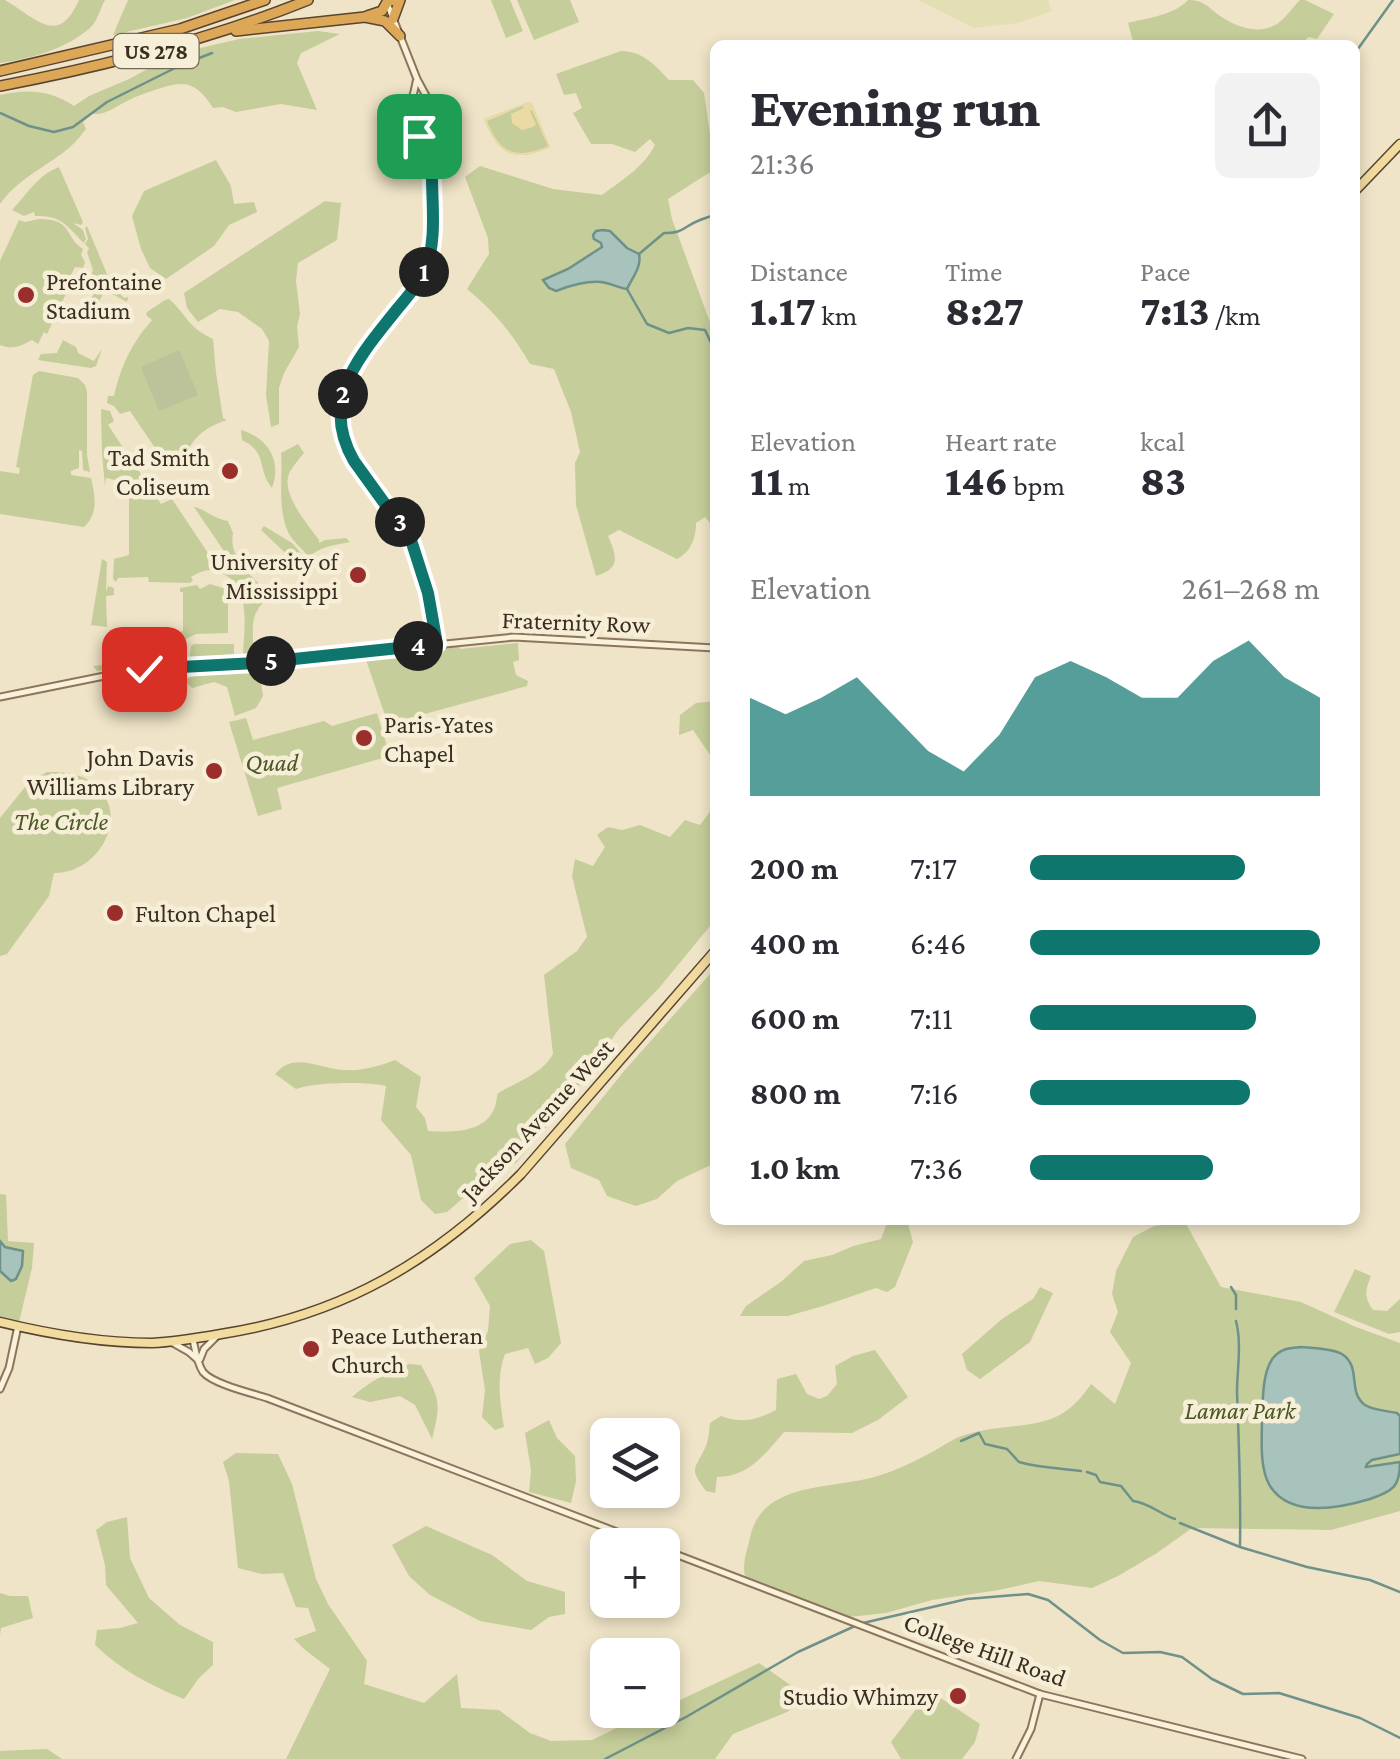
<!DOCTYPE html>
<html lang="en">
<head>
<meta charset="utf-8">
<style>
  :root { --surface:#fff; --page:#f2f2f3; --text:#2b2b33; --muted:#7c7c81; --accent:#0f766e }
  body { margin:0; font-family:"Crimson Pro",serif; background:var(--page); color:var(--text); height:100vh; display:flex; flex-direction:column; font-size:38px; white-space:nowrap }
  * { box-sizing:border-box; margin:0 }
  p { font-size:32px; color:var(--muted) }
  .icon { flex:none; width:55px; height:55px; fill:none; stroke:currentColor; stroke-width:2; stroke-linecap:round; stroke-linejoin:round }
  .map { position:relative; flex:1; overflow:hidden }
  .sheet { position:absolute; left:710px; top:40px; width:650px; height:1185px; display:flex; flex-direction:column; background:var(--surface); border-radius:15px; box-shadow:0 5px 15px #0003 }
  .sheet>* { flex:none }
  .buttons { position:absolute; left:590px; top:1418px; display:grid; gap:20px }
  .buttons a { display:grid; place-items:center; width:90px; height:90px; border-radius:15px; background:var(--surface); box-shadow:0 5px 15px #0003; font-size:50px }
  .pin { position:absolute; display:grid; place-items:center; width:85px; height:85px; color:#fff; margin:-42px; border-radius:20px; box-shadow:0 5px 15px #0006 }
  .km { position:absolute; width:50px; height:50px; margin:-25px; border-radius:50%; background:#222; color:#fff; font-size:28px; line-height:50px; text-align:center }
  .round { display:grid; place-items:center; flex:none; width:105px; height:105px; border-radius:15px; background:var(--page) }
  .headline { display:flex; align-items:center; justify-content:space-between; height:170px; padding:0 40px }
  h1 { font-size:55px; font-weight:800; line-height:75px }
  .metrics { display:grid; grid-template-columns:repeat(3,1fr); gap:15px; height:170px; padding:10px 40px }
  .metrics div { display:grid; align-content:center }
  .metrics b { font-size:42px; font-weight:800 }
  .metrics small { font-size:28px; font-weight:400 }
  .metrics p { font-size:28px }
  .chart { height:280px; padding:20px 40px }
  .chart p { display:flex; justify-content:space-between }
  .chart svg { width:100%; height:180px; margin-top:10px; fill:var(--accent); opacity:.7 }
  ul { padding:0 40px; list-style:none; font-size:32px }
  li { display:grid; grid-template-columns:160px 120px 1fr; align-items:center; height:75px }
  li i { height:25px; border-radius:12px; background:var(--accent) }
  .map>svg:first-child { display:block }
</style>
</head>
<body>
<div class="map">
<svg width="1400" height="1759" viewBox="0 0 1400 1759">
  <rect width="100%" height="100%" fill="#efe4c7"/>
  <path fill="#e4deb4" d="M918,0H1048L1052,11L1018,23L974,28Z"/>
  <g fill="#c5cd9a">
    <path d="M0,0H5C37,19 58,47 79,0H105C100,9 97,22 90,28C66,49 30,59 0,63Z"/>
    <path d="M128,0H235L187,18L113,35Z"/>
    <path d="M491,0H510L523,31L506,38Z"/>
    <path d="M517,0H570L579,22L534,40Z"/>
    <path d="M1188,0C1202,0 1206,5 1216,13C1233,26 1257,36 1277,24C1286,18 1292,8 1300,0H1305L1334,14L1317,39L1309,37L1299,45H1134L1128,23C1147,18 1175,15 1188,0Z"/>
    <path d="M318,31L340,34L301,53L297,63L317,110L281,104L236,112L223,107L213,108C195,79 182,80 152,91C144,94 136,96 129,100C114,107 108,115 92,114L83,122L86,129C81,135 76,142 70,147C48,166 17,179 0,204V95C28,89 49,90 74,106L89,96L129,79L175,54L239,39Z"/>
    <path d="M621,51C643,51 655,65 669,80H693L704,93L715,169L668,199L672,219L711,325L715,326V529L705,517L696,523C696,538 691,552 677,559L619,530L608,536C617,557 621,568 596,576L576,505L575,463L580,452L571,412L554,369L530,364C511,332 495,312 467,289L489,254L488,238L465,177L480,166L553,189L602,195C622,180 644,167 655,145L650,139L635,152L612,144H591L573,113L582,108L576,93L564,95L556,74Z"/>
    <path d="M529,102L532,104L550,147C514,163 499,156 484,119Z"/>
    <path d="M216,160L231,186L234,204L254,202L257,212L229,225L214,246L166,279L150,268L141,249L132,216L144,191Z"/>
    <path d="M59,167L83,222L81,225L73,223L83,230L86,239L84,243C67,227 63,215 35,216L34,212L24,216L12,210C27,194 38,175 59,167Z"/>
    <path d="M325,201L341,203L337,240L298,263L296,281L300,314L297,327L299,347L284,373L279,388V424L271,427L266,395L269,341L262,329L238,312L220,309L198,322L187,308L184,293Z"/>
    <path d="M39,219C74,219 63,236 83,249L81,255L85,262L83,268L75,267L70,277L73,279L47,334L44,332L38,344L32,340C21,346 13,350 0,345V261L19,220L25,222Z"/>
    <path d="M87,226L109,279L114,278L120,288L117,291L124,298L128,297L127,302L105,290L94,311L87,308L100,280L91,276L93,270L87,252L89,248L85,244L88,239L85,228Z"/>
    <path d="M169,299C188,316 187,327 213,339L216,373L223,418L227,420C203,428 189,439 183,466L166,464L130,411L120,414L114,406L107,403L108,396H114C121,366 131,344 152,320L146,315L147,312L165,300Z"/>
    <path d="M63,340L76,347L78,353L94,361L102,349L96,366L91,368L38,360L41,354L57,353Z"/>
    <path d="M39,371L78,378L85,385L87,392V455L90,472L83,470L82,451L79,450V468L71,471V475L91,478C95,496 99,513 84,527L0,514V471L19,474L20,468L16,467L33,375Z"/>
    <path d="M101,409L110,411L114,421L108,425L161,504L172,499L216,565L228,557L194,507C203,508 214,519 228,521L233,533C228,558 252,576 270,595C242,622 259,630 250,658L240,657L243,655C244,627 252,588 222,573C211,567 201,571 191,577L193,580L190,583L149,582L148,577L118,578L116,582L113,579L114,559L129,555V483L106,478L105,486L102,454Z"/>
    <path d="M241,430C268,438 282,460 272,488C257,470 268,452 242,440Z"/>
    <path d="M298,444L304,453C299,459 292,467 289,474C281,494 308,525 319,540V543L325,540L346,538L350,542C336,545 320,546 309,557C303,549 292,541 288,532C277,506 283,480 281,453Z"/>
    <path d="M264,526L292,543L306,559L299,566L261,530Z"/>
    <path d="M102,559L107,562L106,592L108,586L114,588V595L106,596L107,627L91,625Z"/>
    <path d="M210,584L223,588L225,586L230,591L232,603L228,604V633L196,634L182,641L179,632L183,631V592H180V588L197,585L200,589Z"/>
    <path d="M172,632L178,645L186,646V657L176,661H152L148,650L170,649Z"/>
    <path d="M518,643L519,660L513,662L516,675L528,681L527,686L388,724L366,660L459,646L460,649Z"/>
    <path d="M194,644H234V658L228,661H193L190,657L191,646Z"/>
    <path d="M142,657V664L97,671L93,666L112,664V658Z"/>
    <path d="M248,668L260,677L263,696L256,708L235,716L227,687L214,682L192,688L184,680L207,671Z"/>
    <path d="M715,701V762L693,730L679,735L680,715L696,703Z"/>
    <path d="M377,713L390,756L277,788L282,809L258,816L229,722L246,718L253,740L324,721L332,726Z"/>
    <path d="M47,772C62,772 80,773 93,783C133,814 99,874 54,873L49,896L7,954L0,956V818L30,781Z"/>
    <path d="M715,805V920L659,988L619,1029L569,1100L516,1163L469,1193L447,1212L435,1214L421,1200L411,1155L381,1120L386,1086C368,1081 313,1082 296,1089L275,1074C295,1050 320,1070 346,1070C364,1071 379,1066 395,1060L421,1077L416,1107L425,1118L428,1131C450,1132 483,1134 494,1109C497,1104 496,1098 498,1093C517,1082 542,1074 553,1054L544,975L577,951L587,937L572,876L575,859L593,866L605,847L597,835L608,827L622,830L640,825L670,837L685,820L700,825Z"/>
    <path d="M710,974L715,978V1163L677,1181L657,1199L636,1206L607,1196L599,1180L571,1168L565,1144L625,1070Z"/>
    <path d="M0,1194L6,1195L8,1241L34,1243L32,1268L18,1326L0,1322Z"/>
    <path d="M888,1220H907L913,1242L895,1287L887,1292L876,1288L823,1306L788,1316H740L746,1306L782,1281L804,1261L832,1255L853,1246L881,1239Z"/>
    <path d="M1185,1222L1221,1287L1301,1302L1356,1327L1400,1343V1511L1331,1530L1192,1528L1157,1553L1118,1576L1092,1588L1039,1581L999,1590L932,1600L886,1613L849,1617L745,1576C742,1563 747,1551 750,1538C761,1480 834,1490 878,1476C898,1470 915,1461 934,1451C944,1445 956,1437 968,1434C995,1426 1024,1428 1051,1419C1069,1412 1080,1400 1091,1384L1115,1404L1131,1363L1110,1332L1118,1312L1112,1294L1116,1271L1133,1237L1154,1226Z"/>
    <path d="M531,1240L544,1251L561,1343L548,1358L535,1364L528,1348L505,1354C496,1378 500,1403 504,1427L495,1430L482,1417L485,1390L479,1351L488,1331L490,1306L474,1278L510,1244Z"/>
    <path d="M1355,1269L1371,1276C1365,1291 1364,1297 1373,1310L1387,1311L1400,1299V1332L1389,1334L1334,1312Z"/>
    <path d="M1040,1287L1053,1293L1030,1342L980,1379L967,1370L962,1354L1002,1319L1033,1299Z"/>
    <path d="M875,1350L908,1397L878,1420L852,1433L784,1432C765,1454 749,1477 717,1477L715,1493L706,1491C689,1468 694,1471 705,1448C709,1440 709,1431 710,1423L721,1416C743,1424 756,1420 776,1410L777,1379L796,1374L807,1394L819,1399L827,1396L837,1384L835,1366L853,1356Z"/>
    <path d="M409,1364L421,1365C439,1398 442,1402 432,1439L415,1405L400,1396L370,1402L352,1397C369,1382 387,1372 409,1364Z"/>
    <path d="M549,1420L557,1438L575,1456L576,1481L571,1503L529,1492L531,1470L525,1433Z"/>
    <path d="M236,1453L278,1454L292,1484L316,1579L328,1604L367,1661L364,1684L424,1703L457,1674L461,1708L499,1710L530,1733L551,1741L592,1740L641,1716L662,1710L663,1708L759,1663L803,1694L801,1703L787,1712L733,1734L715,1759H286L330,1669L304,1649L294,1639L316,1631L308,1608L296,1607L283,1573L262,1574L238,1568L229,1481L223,1462Z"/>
    <path d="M127,1517L130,1558L149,1598L180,1625L213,1642V1665L199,1678L184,1699C151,1686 121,1670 95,1645L97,1630L120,1628L138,1623L106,1585L105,1565L96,1530L107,1522Z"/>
    <path d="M426,1526L492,1555L527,1581L565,1592V1614L549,1617L531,1630L480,1621L430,1595L409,1576L392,1545Z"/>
    <path d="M0,1593L10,1596H28L33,1618L1,1628L0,1636Z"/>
    <path d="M930,1691L980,1724L975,1742L962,1759H901L891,1742Z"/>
    <path d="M47,1749L62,1759H0V1751Z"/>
  </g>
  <path fill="#eadaa4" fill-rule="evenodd" d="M529,102L532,104L550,147C514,163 499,156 484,119ZM522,106L524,108L511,114L512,123L522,130L533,127L536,124L530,111L532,110L548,146C516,160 500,154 487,121Z"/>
  <path fill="#bcc299" d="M179,350L198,395L159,411L141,367Z"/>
  <g fill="#a8c2bc" stroke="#6e918a" stroke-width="2.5">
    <path d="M603,230L610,231L627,248L639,254C642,267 632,278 627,289C618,288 611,283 601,282C587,281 569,286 556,291L549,288L543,280L568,269L602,247L601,243L594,239L593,235L596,231Z"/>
    <path d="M0,1241L5,1247L23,1251L22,1266L16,1279L11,1281L0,1271Z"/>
    <path d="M1301,1347C1313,1348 1331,1348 1342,1354C1362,1367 1347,1392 1365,1405C1373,1410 1387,1411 1397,1413L1400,1416V1454L1372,1460L1367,1464L1366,1467L1400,1462C1400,1487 1393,1491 1370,1499C1340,1508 1290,1518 1270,1486C1259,1468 1262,1438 1262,1418C1263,1400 1262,1373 1273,1358C1281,1348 1290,1348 1301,1347Z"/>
  </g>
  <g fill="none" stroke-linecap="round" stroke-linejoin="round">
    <g stroke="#6e918a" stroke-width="2.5">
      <path d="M1355,53L1393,0"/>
      <path d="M0,113L29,126L54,132L73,127L107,102L179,66L212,53"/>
      <path d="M639,254L664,233C683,234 684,226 700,220C705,218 710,217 715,214"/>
      <path d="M627,289L647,324L669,333L688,328L705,330L715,351"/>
      <path d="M1231,1287L1236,1295V1309"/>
      <path d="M1236,1321C1242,1344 1237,1369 1237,1393C1239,1444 1241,1494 1240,1545"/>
      <path d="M961,1441L979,1433L985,1444L1007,1449L1019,1462C1040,1468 1060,1468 1081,1471"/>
      <path d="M1087,1472L1096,1475L1100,1482L1121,1486L1133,1501C1150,1503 1159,1514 1175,1519"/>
      <path d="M1180,1523L1240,1547L1307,1567L1370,1580L1400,1592"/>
      <path d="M863,1623L967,1599L1028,1594L1048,1600L1100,1640L1123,1653L1160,1652L1182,1657L1212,1679L1243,1694L1279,1693L1360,1718L1400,1738"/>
      <path d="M605,1759L686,1717L798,1652L855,1626"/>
    </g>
    <g stroke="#8b765c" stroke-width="9">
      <g id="minor">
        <path d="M387,3L417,79L438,118L431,144V244L429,261L414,289L358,360L350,374C338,405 337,432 354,461L411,540L428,593L437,644"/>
        <path d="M416,82C414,99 390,154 433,131"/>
        <path d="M411,109L421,106L431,107"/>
        <path d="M414,135L429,164"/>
        <path d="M0,697L139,669L256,663L514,637L715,648"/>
        <path d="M193,1339C195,1349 197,1363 203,1372C213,1384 251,1393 267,1398L651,1545"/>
        <path d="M173,1343L189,1352L197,1359"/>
        <path d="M200,1359L204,1349L217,1336"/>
        <path d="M0,1389L9,1368L18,1326"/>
        <path d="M662,1549L1040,1694L1302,1759"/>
        <path d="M1016,1759L1031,1729L1040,1694"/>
      </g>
    </g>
    <g stroke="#594430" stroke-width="11">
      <g id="major">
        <path d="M1355,191L1400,144"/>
        <path d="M0,1322C49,1334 102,1343 152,1343C175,1342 198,1338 221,1334C343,1315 434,1261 521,1174L715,951"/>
      </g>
    </g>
    <g stroke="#594430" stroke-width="12">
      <g id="highway">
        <path d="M367,16L382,11L387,2L394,0"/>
        <path d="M393,19L400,0"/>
        <path d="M236,31L365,17L385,21L400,36"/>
        <path d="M0,71L180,29L265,0"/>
        <path d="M0,86C105,66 209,40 308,0"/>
      </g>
    </g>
    <use href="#minor" stroke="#f9f1da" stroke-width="5"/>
    <use href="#major" stroke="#f1db9f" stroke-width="8"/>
    <use href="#highway" stroke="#dda758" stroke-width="9"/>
  </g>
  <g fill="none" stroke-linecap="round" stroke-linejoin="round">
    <g stroke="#fff" stroke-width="20">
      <path id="route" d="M144,669L256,663L437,644L428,593L411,540L354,461C318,399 361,355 398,308C408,296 419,284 425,270C437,242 432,206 432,176L430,166L414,135L419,136"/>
    </g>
    <use href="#route" stroke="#0f766e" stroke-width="12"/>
  </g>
  <g fill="#9a2e2b" stroke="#f6eed6" stroke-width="4">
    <circle cx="26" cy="295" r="10"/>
    <circle cx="230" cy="471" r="10"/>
    <circle cx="358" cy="575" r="10"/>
    <circle cx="364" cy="738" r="10"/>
    <circle cx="214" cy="771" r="10"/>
    <circle cx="115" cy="913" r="10"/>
    <circle cx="311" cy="1349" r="10"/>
    <circle cx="958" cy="1696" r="10"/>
  </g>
  <g text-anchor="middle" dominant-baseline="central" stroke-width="9" stroke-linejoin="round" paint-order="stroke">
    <rect fill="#f6eed6" stroke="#736857" stroke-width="2.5" x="113.5" y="34" width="85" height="34" rx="8"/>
    <g font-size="22" font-weight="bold" fill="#3b2e20">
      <text x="156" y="51">US 278</text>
    </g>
    <g font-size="25" fill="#3b2e20" stroke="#f6eed6" text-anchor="start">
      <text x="46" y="281">Prefontaine<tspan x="46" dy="29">Stadium</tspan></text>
      <text x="210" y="457" text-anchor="end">Tad Smith<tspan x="210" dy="29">Coliseum</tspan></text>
      <text x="338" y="561" text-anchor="end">University of<tspan x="338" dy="29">Mississippi</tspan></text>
      <text x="384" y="724">Paris-Yates<tspan x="384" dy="29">Chapel</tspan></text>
      <text x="194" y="757" text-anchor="end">John Davis<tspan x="194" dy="29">Williams Library</tspan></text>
      <text x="135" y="913">Fulton Chapel</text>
      <text x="331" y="1335">Peace Lutheran<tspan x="331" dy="29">Church</tspan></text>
      <text x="938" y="1696" text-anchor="end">Studio Whimzy</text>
    </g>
    <g font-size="25" fill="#3b2e20" stroke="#f6eed6">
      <text transform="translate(576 622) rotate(2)">Fraternity Row</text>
      <text transform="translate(537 1120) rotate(-47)">Jackson Avenue West</text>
      <text transform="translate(985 1650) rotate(20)">College Hill Road</text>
    </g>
    <g font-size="25" font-style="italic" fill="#495726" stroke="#f6eed6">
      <text x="272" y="762">Quad</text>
      <text x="61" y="821">The Circle</text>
      <text x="1240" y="1410">Lamar Park</text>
    </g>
  </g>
</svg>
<div class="buttons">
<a><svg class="icon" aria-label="layers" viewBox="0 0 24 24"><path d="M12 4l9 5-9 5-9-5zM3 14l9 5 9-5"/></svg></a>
<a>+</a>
<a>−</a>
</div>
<div class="pin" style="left:419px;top:136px;background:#1e9e55"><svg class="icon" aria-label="arrive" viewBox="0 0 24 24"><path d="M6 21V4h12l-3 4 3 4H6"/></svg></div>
<div class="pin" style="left:144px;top:669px;background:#d93025"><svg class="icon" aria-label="check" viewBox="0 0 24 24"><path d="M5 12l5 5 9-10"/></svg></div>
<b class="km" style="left:424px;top:272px">1</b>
<b class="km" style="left:343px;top:394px">2</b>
<b class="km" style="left:400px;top:522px">3</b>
<b class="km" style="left:418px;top:646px">4</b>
<b class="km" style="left:271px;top:661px">5</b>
<section class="sheet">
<div class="headline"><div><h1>Evening run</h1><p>21:36</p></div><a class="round"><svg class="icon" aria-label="share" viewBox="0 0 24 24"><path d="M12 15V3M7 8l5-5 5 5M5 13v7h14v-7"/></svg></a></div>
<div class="metrics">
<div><p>Distance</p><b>1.17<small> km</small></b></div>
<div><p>Time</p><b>8:27</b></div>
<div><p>Pace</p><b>7:13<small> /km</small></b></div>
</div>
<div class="metrics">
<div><p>Elevation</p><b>11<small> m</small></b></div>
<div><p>Heart rate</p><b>146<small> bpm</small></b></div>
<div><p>kcal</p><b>83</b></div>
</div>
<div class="chart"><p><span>Elevation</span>261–268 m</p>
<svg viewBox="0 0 160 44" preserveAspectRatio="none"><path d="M0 44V20L10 24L20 20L30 15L40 24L50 33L60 38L70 29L80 15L90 11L100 15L110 20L120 20L130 11L140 6L150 15L160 20V44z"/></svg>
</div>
<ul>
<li><b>200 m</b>7:17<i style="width:74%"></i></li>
<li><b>400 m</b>6:46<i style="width:100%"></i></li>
<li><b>600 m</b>7:11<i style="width:78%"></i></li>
<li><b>800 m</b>7:16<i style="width:76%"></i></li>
<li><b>1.0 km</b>7:36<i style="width:63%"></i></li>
</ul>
</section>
</div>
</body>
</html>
